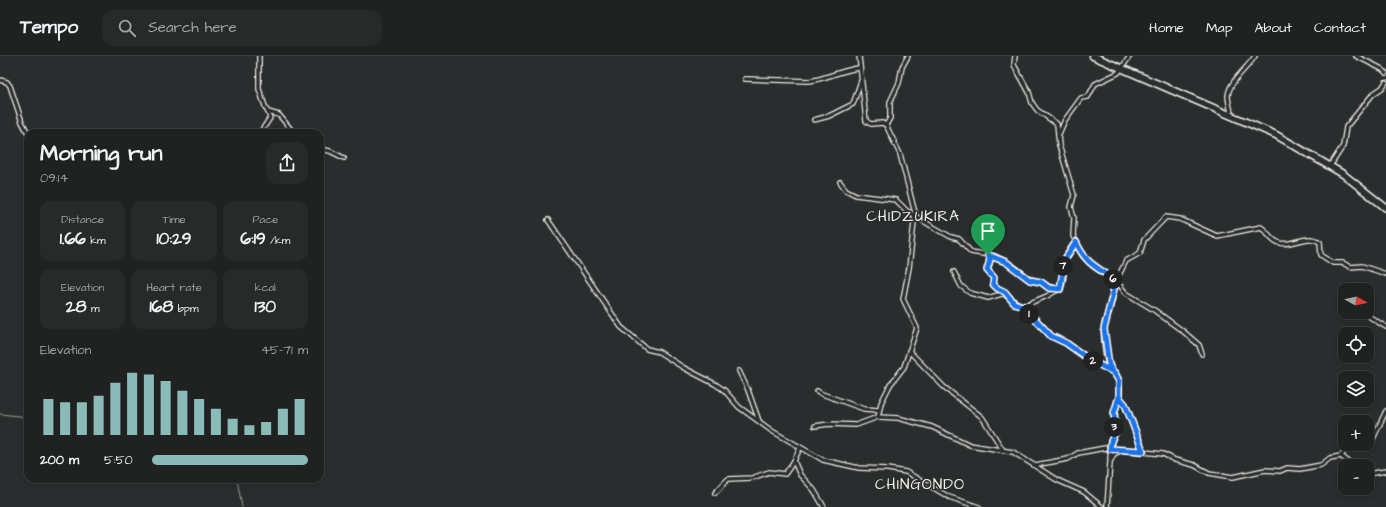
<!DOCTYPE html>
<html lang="en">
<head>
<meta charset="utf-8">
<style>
  :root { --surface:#202222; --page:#282a2a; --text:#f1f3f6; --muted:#a2a4a5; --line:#3d3f40; --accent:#8bbbb9 }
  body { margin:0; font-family:"Architects Daughter",sans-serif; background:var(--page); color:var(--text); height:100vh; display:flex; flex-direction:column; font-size:15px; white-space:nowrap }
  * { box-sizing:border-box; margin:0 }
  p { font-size:13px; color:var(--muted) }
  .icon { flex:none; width:22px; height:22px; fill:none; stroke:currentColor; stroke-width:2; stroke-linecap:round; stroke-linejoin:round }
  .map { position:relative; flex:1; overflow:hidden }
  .details { position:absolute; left:24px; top:73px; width:300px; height:354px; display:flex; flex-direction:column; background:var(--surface); border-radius:12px; box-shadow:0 2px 6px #0003,0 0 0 1px var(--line) }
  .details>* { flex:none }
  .needle { width:26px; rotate:98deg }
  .fabs { position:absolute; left:1338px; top:227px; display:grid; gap:8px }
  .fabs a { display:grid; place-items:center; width:36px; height:36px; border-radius:8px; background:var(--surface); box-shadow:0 2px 6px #0003,0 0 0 1px var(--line); font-size:20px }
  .pin { position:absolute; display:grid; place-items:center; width:34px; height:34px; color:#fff; margin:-41px -17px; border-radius:50% 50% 50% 0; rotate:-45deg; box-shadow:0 0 4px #0007 }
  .pin .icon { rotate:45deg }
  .km { position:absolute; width:20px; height:20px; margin:-10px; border-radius:50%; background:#222; color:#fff; font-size:11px; line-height:20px; text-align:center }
  .round { display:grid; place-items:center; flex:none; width:42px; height:42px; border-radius:12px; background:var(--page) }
  .head { display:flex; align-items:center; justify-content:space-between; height:68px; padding:0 16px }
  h1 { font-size:22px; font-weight:800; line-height:30px }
  .stats { display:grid; grid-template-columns:repeat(3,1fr); gap:6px; height:68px; padding:4px 16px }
  .stats div { display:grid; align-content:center; border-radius:10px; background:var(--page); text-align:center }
  .stats b { font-size:17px; font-weight:800 }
  .stats small { font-size:11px; font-weight:400 }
  .stats p { font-size:11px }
  .chart { height:112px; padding:8px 16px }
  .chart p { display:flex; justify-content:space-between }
  .chart svg { width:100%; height:72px; margin-top:4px; stroke:var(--accent); stroke-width:6 }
  ul { padding:0 16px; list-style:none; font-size:13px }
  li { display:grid; grid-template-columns:64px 48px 1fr; align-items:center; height:30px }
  li i { height:10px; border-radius:5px; background:var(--accent) }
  header { display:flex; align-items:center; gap:24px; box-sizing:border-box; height:56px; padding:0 20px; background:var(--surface); border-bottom:1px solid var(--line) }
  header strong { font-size:19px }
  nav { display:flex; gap:22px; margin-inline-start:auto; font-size:14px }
  .search { width:280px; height:36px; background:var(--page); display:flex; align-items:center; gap:10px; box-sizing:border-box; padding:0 14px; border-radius:12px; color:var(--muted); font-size:15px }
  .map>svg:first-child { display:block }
</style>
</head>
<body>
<header>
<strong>Tempo</strong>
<div class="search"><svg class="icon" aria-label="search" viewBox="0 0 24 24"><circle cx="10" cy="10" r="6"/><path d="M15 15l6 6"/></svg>Search here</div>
<nav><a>Home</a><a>Map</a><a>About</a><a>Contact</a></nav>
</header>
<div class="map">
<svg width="1386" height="451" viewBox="0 0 1386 451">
  <rect width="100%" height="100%" fill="#2a2d2e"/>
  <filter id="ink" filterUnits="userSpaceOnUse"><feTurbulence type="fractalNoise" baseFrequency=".025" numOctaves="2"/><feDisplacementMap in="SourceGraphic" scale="8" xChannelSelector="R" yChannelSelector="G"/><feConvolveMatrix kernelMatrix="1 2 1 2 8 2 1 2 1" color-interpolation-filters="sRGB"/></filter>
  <g filter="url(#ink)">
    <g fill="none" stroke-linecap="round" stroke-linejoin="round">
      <g stroke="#9f9f9a" stroke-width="1">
        <path d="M0,358L28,361"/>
        <path d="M237,423L242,451"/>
      </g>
      <g stroke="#f4f1e8" stroke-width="6">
        <g id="street">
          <path d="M259,0V33L266,53L268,56L279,59L294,77"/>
          <path d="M859,0L866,65L871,68L882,67L886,69L900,98L915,157L909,212L903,243L917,272L904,311L890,329L881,347L878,361"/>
          <path d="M1015,0L1014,9L1029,36L1032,47L1037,54L1057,68L1059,89L1074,139L1071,151L1074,162L1073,180L1083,200L1093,210L1116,225L1126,237L1154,254L1184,276L1199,289L1202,298"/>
          <path d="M1356,0L1382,13L1386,17"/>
          <path d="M745,23L809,25C826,23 841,14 859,12"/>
          <path d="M0,24L7,26L10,30L22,66L28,77"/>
          <path d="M1231,59C1231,52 1228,47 1228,40C1229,25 1248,12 1255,0"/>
          <path d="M814,64L829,60L853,48L861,25"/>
          <path d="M886,69L890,62V46L899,27L902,11L908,0"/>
          <path d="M260,77L270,62L268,56"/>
          <path d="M1058,80L1065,64L1081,42L1088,41L1095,28L1118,17L1130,0"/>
          <path d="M320,93L330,95L344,102"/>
          <path d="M1330,110L1343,90L1346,71L1373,38L1382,32L1386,26"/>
          <path d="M840,126L846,134L856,139L896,144L907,155L930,169L951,181L959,183L971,196L995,200L1014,211L1031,224L1040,226L1049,231L1060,233"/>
          <path d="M548,164L621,271L647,293L659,296L684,312L715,328L724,334L739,351L772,375L823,404L859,412L888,413L906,416L949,441L979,451"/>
          <path d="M988,199L990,204L987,214L994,222L993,228C999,235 1014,246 1023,250L1047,240L1061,232C1067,213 1061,204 1076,186"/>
          <path d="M954,216L961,230L970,237L988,242L1005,237"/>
          <path d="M1023,250L1051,280L1066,287L1090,304L1113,315"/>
          <path d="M1362,256L1386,271"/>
          <path d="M1348,258L1350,256"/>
          <path d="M909,295L944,331L982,361L1003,394"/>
          <path d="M739,315L748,334L759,365"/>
          <path d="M817,335L822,338L864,353L879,354"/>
          <path d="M1119,341L1125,348L1143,395"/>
          <path d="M815,370L829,368L856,369L878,361L898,362L932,371L970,389L1013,396L1057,424L1084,436L1102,451"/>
          <path d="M800,392L794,405L800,419L814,434L824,451"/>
          <path d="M1341,400L1354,410"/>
          <path d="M1110,403L1111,385L1116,375C1109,357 1124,341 1118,323C1117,318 1112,315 1110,311C1104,301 1101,268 1108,259L1116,225L1126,205L1140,197L1144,184L1166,161L1180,163L1217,180L1261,171C1269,176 1270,184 1280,187C1292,191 1307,177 1320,186L1321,199L1333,207H1343L1350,211L1362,210L1386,218"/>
          <path d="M1035,409L1068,403L1078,397L1105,392L1163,398L1175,404L1194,409L1209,417L1233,421L1265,414L1280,415L1287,412L1300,413L1321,409L1330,402L1341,400L1346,393L1360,391L1371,387L1386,355"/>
          <path d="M1367,418L1386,415"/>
          <path d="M715,437L728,423L752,422L769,416L785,418L794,405"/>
          <path d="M1107,451L1110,406L1114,398L1120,395"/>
        </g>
      </g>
      <g stroke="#f4f1e8" stroke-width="9">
        <path id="highway" d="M1093,0L1276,79L1343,118L1386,152"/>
      </g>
      <use href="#street" stroke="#2a2d2e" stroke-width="3.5"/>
      <use href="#highway" stroke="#2a2d2e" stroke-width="6"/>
    </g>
  </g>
  <g fill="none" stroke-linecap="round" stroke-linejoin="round" filter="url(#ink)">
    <g stroke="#fff" stroke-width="8">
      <path id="route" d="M988,199L990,204L987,214L994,222L993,228L997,232L1005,236L1014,247L1023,250L1051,280L1066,287L1090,304L1115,317L1119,325V341L1114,357L1116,375L1111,385L1110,393L1143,395L1125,348L1119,341V325L1109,309L1104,273L1116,225C1097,210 1087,210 1076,186L1065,203L1060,233L1049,232L1041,226L1030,224L1006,206L988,199"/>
    </g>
    <use href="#route" stroke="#1a73e8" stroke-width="5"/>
  </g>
  <g text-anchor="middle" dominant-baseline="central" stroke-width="3" stroke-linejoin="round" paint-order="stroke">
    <g font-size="15" letter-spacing="1" fill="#f4f1e8" stroke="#2a2d2e">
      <text x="913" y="160">CHIDZUKIRA</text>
      <text x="920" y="428">CHINGONDO</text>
    </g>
  </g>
</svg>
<div class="fabs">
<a><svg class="needle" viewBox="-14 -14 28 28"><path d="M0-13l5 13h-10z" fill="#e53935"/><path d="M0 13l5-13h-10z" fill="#a2a4a5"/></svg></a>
<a><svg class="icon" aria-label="locate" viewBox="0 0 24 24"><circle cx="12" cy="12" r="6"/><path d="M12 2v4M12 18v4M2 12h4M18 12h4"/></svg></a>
<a><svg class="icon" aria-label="layers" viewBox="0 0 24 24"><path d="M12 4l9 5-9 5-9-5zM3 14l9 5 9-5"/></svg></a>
<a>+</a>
<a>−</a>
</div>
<div class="pin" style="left:988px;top:199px;background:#1e9e55"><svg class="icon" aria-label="arrive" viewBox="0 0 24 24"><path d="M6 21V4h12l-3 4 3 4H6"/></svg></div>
<b class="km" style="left:1029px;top:258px">1</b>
<b class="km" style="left:1093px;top:305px">2</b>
<b class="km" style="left:1114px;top:371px">3</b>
<b class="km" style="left:1113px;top:223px">6</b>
<b class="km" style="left:1063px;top:210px">7</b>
<section class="details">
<div class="head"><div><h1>Morning run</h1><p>09:14</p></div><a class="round"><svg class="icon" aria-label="share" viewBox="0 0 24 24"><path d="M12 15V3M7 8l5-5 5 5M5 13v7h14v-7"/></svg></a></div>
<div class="stats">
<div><p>Distance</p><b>1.66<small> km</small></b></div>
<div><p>Time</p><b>10:29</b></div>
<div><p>Pace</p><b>6:19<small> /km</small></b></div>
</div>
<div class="stats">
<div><p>Elevation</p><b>28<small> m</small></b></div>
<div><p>Heart rate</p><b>168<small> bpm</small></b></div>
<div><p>kcal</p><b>130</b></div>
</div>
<div class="chart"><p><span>Elevation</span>45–71 m</p>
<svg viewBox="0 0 160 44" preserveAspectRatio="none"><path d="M5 44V22M15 44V24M25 44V24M35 44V20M45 44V12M55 44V6M65 44V7M75 44V11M85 44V17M95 44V22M105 44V28M115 44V34M125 44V38M135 44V36M145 44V28M155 44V22"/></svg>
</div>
<ul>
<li><b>200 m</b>5:50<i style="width:100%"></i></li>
</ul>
</section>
</div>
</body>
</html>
